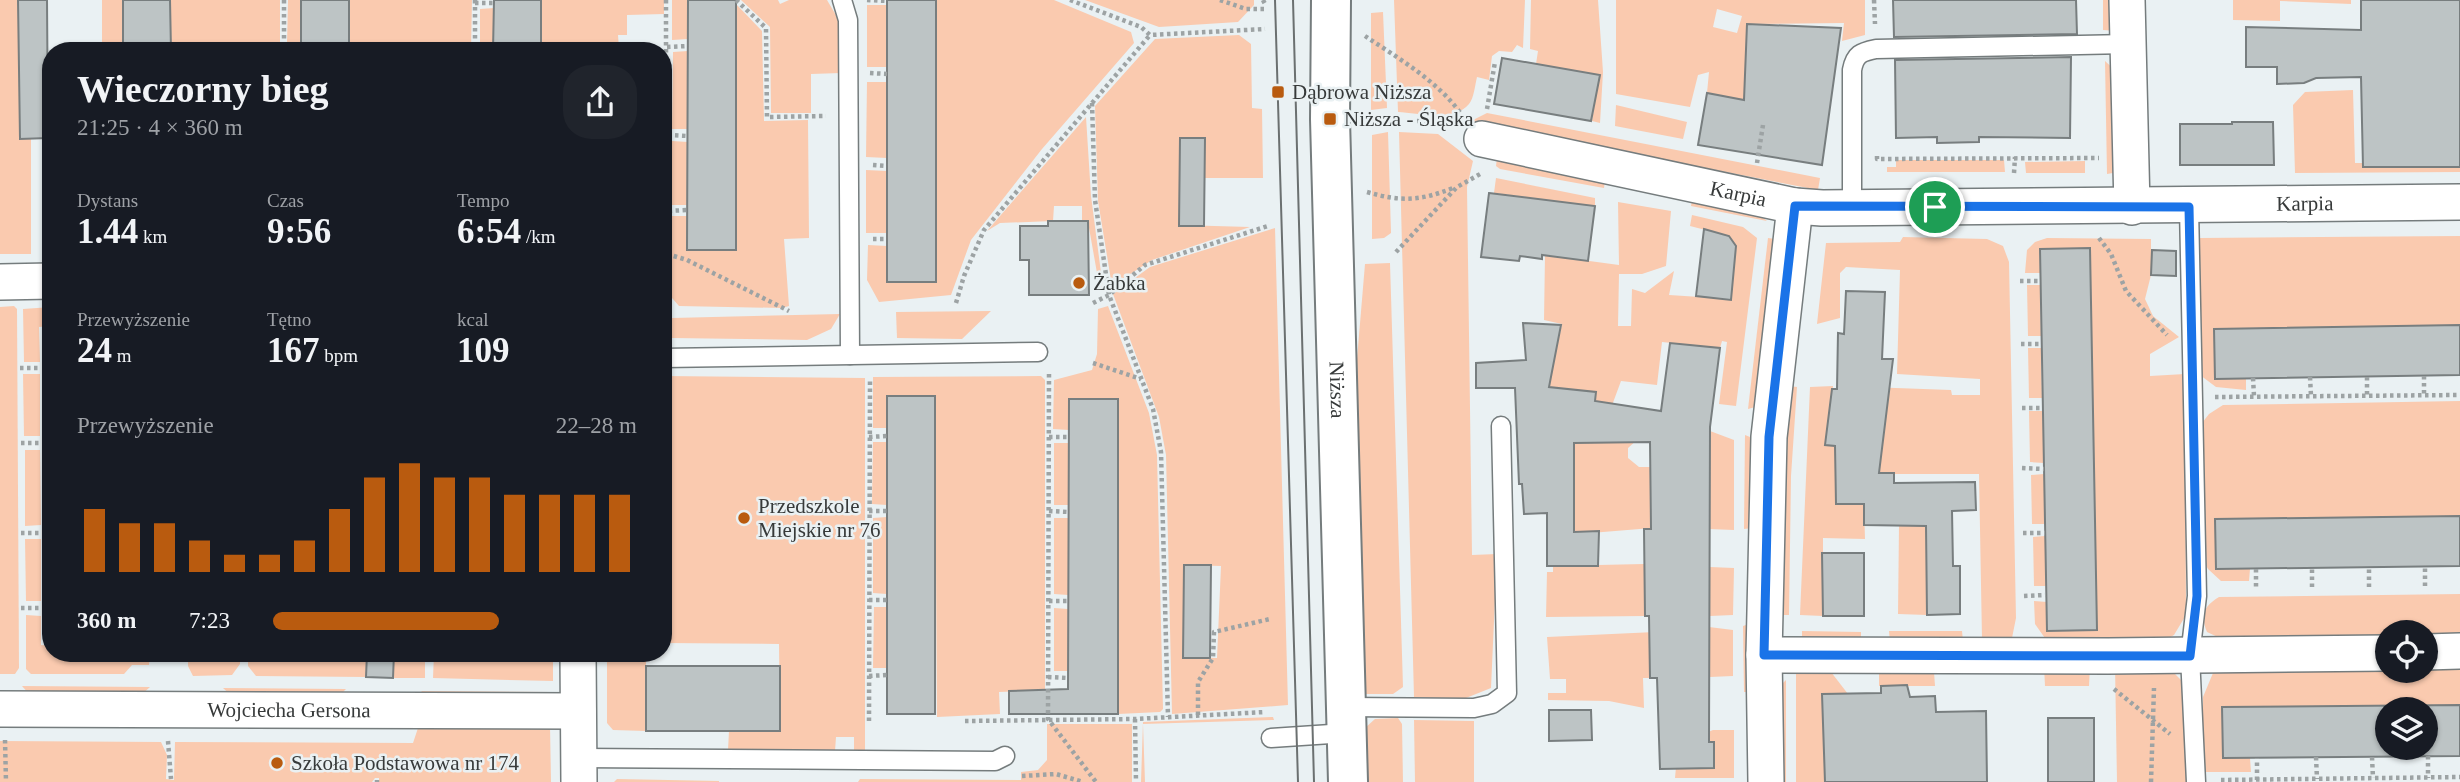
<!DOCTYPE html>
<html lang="pl">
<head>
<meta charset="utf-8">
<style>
  :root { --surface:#171b24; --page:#20242c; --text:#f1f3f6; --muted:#9ea1a6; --accent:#b95b0f }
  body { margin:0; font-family:Georgia,serif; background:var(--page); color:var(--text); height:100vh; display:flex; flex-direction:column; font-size:26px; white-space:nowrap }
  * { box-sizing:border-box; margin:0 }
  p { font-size:23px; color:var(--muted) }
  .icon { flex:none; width:38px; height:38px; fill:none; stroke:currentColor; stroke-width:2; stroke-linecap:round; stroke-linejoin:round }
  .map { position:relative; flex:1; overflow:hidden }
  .drawer { position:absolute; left:42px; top:42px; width:630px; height:620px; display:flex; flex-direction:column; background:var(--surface); border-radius:28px; box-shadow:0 2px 5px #0004 }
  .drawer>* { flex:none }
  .fabs { position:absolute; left:2375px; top:620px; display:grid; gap:14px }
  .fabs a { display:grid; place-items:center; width:63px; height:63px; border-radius:50%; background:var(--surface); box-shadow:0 2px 5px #0004; font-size:35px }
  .pin { position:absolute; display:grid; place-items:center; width:60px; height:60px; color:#fff; margin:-30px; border:4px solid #fff; border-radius:50%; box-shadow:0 2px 7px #0007 }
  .round { display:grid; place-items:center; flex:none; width:74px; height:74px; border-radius:28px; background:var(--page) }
  .overview { display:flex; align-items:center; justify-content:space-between; height:119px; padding:0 35px }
  h1 { font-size:38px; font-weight:600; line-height:52px }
  .stats { display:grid; grid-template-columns:repeat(3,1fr); gap:10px; height:119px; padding:7px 35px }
  .stats div { display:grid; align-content:center }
  .stats b { font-size:35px; font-weight:600 }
  .stats small { font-size:19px; font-weight:400 }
  .stats p { font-size:19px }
  .chart { height:196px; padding:14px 35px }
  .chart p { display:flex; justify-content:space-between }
  .chart svg { width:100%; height:126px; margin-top:7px; stroke:var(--accent); stroke-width:6 }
  ul { padding:0 35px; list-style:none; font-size:23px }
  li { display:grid; grid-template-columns:112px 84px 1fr; align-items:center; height:52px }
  li i { height:18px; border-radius:9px; background:var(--accent) }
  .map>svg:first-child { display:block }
</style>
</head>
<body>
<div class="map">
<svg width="2460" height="782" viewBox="0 0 2460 782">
  <rect width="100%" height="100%" fill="#eaf1f3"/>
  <g fill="#facaaf" fill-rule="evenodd">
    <path d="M0,0H18L20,138H31V254H0Z"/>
    <path d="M102,0H123V49L102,48Z"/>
    <path d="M170,0H280V51H171Z"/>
    <path d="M288,0H301V44H287Z"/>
    <path d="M349,0H472L471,51H349Z"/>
    <path d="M541,0H664V14L627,15V35H618L619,49L658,51H541Z"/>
    <path d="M672,0H688V39L672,40Z"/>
    <path d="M741,0H778L780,4L789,0H827L840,22L841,73L811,74V113H771L770,27Z"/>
    <path d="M936,0H1054L1131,32L1134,43L1042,149L971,240L951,295L879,302L867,280L868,245L887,246V282Z"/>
    <path d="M1085,0H1254V5L1238,22L1159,27Z"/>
    <path d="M1394,0H1525L1523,48L1517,45L1512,52L1499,51L1492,56L1489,80L1477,77C1475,85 1474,98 1469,104C1454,122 1418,113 1398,112Z"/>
    <path d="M1531,0H1598L1603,72L1600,123L1592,121L1599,76L1536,64L1538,51L1530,49Z"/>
    <path d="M1616,0H1865V35L1842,41L1844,23L1747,24L1746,51L1765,104L1707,93L1709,72L1698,75L1690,107L1616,94ZM1717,9L1742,16L1737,33L1713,27Z"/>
    <path d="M2103,0H2116L2117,31L2103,30Z"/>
    <path d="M2233,0H2351V4L2280,1V21L2233,20Z"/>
    <path d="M736,4L762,31L764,121L808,120L809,238L784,239L789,306L782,308L679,306L672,298V216H688L687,250H736Z"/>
    <rect x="867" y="5" width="20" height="62"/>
    <path d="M494,8L493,51H480V9Z"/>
    <path d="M1383,12L1387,108L1371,110V13Z"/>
    <path d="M1239,35L1251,44L1252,108L1262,109L1263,178H1205V139L1180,138L1179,225L1250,227L1152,260L1112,286L1098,201L1095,106L1155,39Z"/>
    <path d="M688,51L687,129H672L673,52Z"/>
    <path d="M2105,61L2119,74V172L2107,174Z"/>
    <path d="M867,82H887V158L866,157Z"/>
    <path d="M2353,90L2355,163H2363L2364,167H2460V172L2295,173L2293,105L2305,92Z"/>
    <path d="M1616,105L1687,122L1683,139L1615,126Z"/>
    <path d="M1487,113L1820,178L1818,190L1469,122Z"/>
    <path d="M1086,117L1091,196L1103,288L1100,290L1088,222L1082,221V206H1054L1053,221L1000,223L987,231Z"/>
    <path d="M1388,132L1391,233L1384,238L1372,239V135Z"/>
    <path d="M1399,132L1438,134L1473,161L1467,187L1472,555L1497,554L1491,688L1461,700L1414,697Z"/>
    <path d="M672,141L688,142L687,205H672Z"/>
    <path d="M1498,150L1606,173L1604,188L1500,169L1496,166Z"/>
    <path d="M1896,160H2004L2005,172H1887V167H1896Z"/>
    <path d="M2085,161V173H2026L2025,162Z"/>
    <path d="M866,170L887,171V233H866Z"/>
    <path d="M1496,178L1595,198V206L1494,193Z"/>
    <path d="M1694,189L1744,202L1767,221L1691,206Z"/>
    <path d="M1618,202L1671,211L1666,266L1642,274H1619L1618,326H1631L1632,289L1645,293L1674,271L1669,295L1731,299L1736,246L1729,236L1690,226L1692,215L1743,227L1757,238L1736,406L1719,404L1727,342L1722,341L1720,348L1662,342L1657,385L1621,381L1611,408L1594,406L1595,392L1553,388L1550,401L1546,345L1557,347L1562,324L1544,320L1545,255L1619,265Z"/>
    <path d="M1275,228L1288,705L1172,714L1166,455L1159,417L1113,294L1150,267ZM1185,565L1221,566L1217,658L1183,657Z"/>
    <path d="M2460,236V325L2214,329L2215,379L2246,378V390L2216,387L2200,375V238Z"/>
    <path d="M1903,237L1987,239L2003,246L2009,262L2016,618L2012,638L1982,639L1979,474H1863L1865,539L1823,538V616L1800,615L1810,387L1833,386L1825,445L1881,452L1889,396L1868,387L1951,390L1952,395H1980V379L1897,374L1900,270L1846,267L1840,273V318L1817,324L1826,243L1900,242Z"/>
    <path d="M1768,238L1775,239L1759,406L1748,409Z"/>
    <path d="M2047,238L2151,239V275L2145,299L2153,316L2179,337L2150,354V376L2185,374L2186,615L2174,635L2165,640L2047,641L2035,624L2034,601L2047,602L2097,629L2090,248L2040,249V273H2025L2027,250L2035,242Z"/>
    <path d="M1390,263L1403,687L1393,694H1364L1357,359L1365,264Z"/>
    <path d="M2027,285H2040L2041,336H2028Z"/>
    <path d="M14,306L17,309L19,668L15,674H0V307Z"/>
    <path d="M1108,306L1149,413L1157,455L1163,709L1160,712L1118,714V399H1069V430L1053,429L1054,380L1092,370L1097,354L1098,309Z"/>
    <path d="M51,307V326L39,327L40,362H24L23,309Z"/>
    <path d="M991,311L962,339L897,338L896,312Z"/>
    <path d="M840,314L831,329L807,340L672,338V318Z"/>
    <path d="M2028,348H2041L2042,398H2029Z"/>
    <path d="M23,374H40V436H24Z"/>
    <path d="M663,376L865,378V756H854V737H836L835,751L728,750L729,731H780L779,644L663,643Z"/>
    <path d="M1041,376L1045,380V696L1022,691L999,692L1000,714L937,717L935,396H887V428H873V377Z"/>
    <path d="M1789,386L1797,387L1791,476L1789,615H1780Z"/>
    <path d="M2460,401V516L2216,519V569H2250L2249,581H2221L2208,569L2202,558V423L2209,414L2223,405Z"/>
    <path d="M2029,411H2043L2044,463L2030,462Z"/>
    <path d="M1710,431L1734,440V530L1709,529Z"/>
    <path d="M1745,435L1755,439L1752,528L1744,529Z"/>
    <path d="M1638,439L1628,448V458L1639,467H1651L1652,528L1554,536L1574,443Z"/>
    <path d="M873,442H887V505L872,504Z"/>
    <path d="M1054,443H1069L1068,505H1054Z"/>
    <path d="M25,450H40L41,525L25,526Z"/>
    <path d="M2044,474L2045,524H2032L2031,475Z"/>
    <path d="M887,517V594L873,593V518Z"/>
    <path d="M1054,518H1068V595L1054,594Z"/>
    <path d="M1899,526H1926L1927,615L1898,614Z"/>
    <path d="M2045,536L2046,586H2034L2033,537Z"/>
    <path d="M25,539H41V601H26Z"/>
    <path d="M1644,564L1645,616L1546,617L1547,572H1553V566Z"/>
    <path d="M1710,567L1734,568L1733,615L1710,616Z"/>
    <path d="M2460,594V636L2387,632V636L2222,639L2207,632C2200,615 2204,606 2219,597Z"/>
    <path d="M874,607H887V668H873Z"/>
    <path d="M1054,608L1068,609V671H1054Z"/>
    <path d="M26,615L41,616V645L51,646V653H240V664L232,675L193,676L188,666V654L150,655L149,665H132L124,674H31L26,669Z"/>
    <path d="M1752,623L1751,692H1744L1743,626Z"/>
    <path d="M1709,627L1733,630V676L1710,677Z"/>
    <path d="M1802,631L1861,632V641L1802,642Z"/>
    <path d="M1889,631H1962L1963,641L1890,642Z"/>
    <path d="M1655,632L1650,643V678H1643L1644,708L1609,701L1548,700V693H1566V679H1550L1547,637Z"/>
    <path d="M248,653H367L366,677L256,676L248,666Z"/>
    <path d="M394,653H425V678H393Z"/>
    <path d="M434,653H553V681L433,678Z"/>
    <path d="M607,653H646V731L613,730L607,723Z"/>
    <path d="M2426,661H2460V705L2222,707L2223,758H2250L2251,772H2203V697L2213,673L2230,664L2426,670Z"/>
    <path d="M2115,665L2167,666L2187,686L2188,782H2117Z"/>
    <path d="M2044,666H2090L2089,686H2045Z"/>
    <path d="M1879,671L1934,672L1935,686H1879Z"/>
    <path d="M1831,672L1848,694L1825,782H1796V673Z"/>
    <path d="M1786,680V782H1781V685Z"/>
    <path d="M22,686L150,687L141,695H30Z"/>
    <path d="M223,688L346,689L341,694L234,698Z"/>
    <path d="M421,691L552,692L548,696L429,699Z"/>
    <path d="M1273,717L1274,720L1143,724L1145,782H1141L1143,722Z"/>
    <path d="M1398,718L1402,724L1403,782H1367L1365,728L1375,719Z"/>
    <path d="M421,719L550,726L551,782H379V778H375L372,782H0V741L161,742L167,755L166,779L174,780L175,742L413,743Z"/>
    <path d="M1414,720L1474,721V782H1415Z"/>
    <path d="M1047,724H1132V782H858L860,779L1021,780V772L1038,770L1047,760Z"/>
    <path d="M1713,730H1734V778H1675L1676,767H1714V742H1684Z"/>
    <path d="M617,779L719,781V782H614Z"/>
  </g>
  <g fill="#bdc4c5" stroke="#787e7f" stroke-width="2" fill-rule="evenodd">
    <path d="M18,0H47L48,138L20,139Z"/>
    <path d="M123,0H170L171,51H123Z"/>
    <rect x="301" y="0" width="48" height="51"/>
    <path d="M494,0H541V51H493Z"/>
    <path d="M688,0H736V250H687Z"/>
    <rect x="887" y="0" width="49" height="282"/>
    <path d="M1893,0H2076L2077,34L1894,37Z"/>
    <path d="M2361,0H2460V167H2363L2361,77L2316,78L2304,83L2277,84V67H2246V27L2361,30Z"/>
    <path d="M1747,24L1841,28L1822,165L1698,145L1707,93L1744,100Z"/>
    <path d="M2071,57L2070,138L1979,137V142L1937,143V137L1896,138L1895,60Z"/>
    <path d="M1502,58L1600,75L1591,121L1494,104Z"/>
    <path d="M2232,122H2273L2274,165H2180V124H2232Z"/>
    <path d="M1180,138H1205L1204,226H1179Z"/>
    <path d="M1489,193L1595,206L1588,261L1542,255V259L1520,256L1519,261L1481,257Z"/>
    <path d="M1048,221H1088L1089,295H1029V260H1020V226H1048Z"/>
    <path d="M1704,229L1729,236L1736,246L1731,300L1696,296Z"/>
    <path d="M2090,248L2097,630L2047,631L2040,249Z"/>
    <path d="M2152,250L2176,251V276L2151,275Z"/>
    <path d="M1846,291L1885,292L1882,359H1893L1879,473H1894V483L1975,482L1976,510L1952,511L1953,566H1960V614L1927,615L1926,526L1864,525V504H1836L1835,446L1825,445L1832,389H1837L1838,333L1844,334Z"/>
    <path d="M1523,323L1561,325L1549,387L1596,392L1595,401L1661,411L1670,343L1720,348L1710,427L1709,742H1714V768L1660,769L1657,678H1650L1649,616H1645L1644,529H1651L1650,442L1574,443V532L1599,531L1598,566H1547V513L1524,514L1522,484H1519L1515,388H1476V363L1526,360Z"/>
    <path d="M2460,325V375L2215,379L2214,329Z"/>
    <rect x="887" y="396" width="48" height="318"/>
    <path d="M1069,399H1118V714H1009V691L1068,689Z"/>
    <path d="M2460,516V566L2216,569L2215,519Z"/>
    <path d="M1822,553H1864V616H1823Z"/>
    <path d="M1184,565H1211L1210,658H1183Z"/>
    <path d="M367,653H394L393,678L366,677Z"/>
    <rect x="646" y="666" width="134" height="65"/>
    <path d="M1907,685L1910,697L1935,696L1936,712L1986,711L1987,782H1825L1822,694L1881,693V686Z"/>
    <path d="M2460,705V756L2223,758L2222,707ZM2387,709H2426V747H2387Z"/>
    <path d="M1549,710H1591L1592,740L1549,741Z"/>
    <rect x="2048" y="718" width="46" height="64"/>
  </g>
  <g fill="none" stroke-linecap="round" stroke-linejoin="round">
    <g stroke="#757c7d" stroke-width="21">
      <g id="lane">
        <path d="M842,0L848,20L850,355"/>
        <path d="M2189,207L2197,596L2190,656L2196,782"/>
        <path d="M1852,208V70C1855,54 1861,52 1876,49L2128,44"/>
        <path d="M663,358L1038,352"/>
        <path d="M1345,707L1474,708L1492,704L1507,693L1501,426"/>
        <path d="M1271,738L1346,733"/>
        <path d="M579,758L995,761L1005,756"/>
      </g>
    </g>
    <g stroke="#757c7d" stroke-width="38">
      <g id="street">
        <path d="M2127,0L2132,207"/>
        <path id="s1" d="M1482,139L1795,206L1822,208L2460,202"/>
        <path d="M0,282L51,281"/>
        <path d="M2426,652L2460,651"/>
        <path d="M578,653L579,782"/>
        <path d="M1764,655L2108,656L2387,653"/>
        <path id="s2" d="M0,709L578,711"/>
        <path d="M1766,782L1764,655L1769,437L1795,206"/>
      </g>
    </g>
    <g stroke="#757c7d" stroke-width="42">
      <g id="secondary">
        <path id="s3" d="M1331,0L1330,119L1348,782"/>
      </g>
    </g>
    <g stroke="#9da3a4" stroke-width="4.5" stroke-dasharray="3.5 3.5" stroke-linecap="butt">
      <path d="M284,0V51"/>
      <path d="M475,0V51"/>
      <path d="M666,0V335"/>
      <path d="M736,0L766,28L767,117L826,116"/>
      <path d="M867,0L887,1"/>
      <path d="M1070,0L1141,27L1150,35L1265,29"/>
      <path d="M1220,0L1246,9H1265"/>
      <path d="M1263,0L1265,4"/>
      <path d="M1874,0L1875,24"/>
      <path d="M475,3H494"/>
      <path d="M1365,36C1398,58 1439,82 1461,114"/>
      <path d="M667,47L688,46"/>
      <path d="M284,48L301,49"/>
      <path d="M870,73L887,74"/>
      <path d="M1092,103L1095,200L1109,295L1153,409L1161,452L1168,717"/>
      <path d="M1487,109L1495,62"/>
      <path d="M1417,121L1456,120"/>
      <path d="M668,135L688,136"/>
      <path d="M1877,156V159L2099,158"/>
      <path d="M1757,163L1763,125"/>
      <path d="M873,165L887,166"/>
      <path d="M2014,173L2015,157"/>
      <path d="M1367,192C1401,202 1420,201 1453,188"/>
      <path d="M663,215L668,211L687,210"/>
      <path d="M2099,238L2111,254L2126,291L2167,335"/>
      <path d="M873,239H887"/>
      <path d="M1396,252L1457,187L1482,173"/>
      <path d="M667,254L687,260L789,311"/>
      <path d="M2020,281H2040"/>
      <path d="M956,303L964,276L984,230L1150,35"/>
      <path d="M1093,303L1109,295L1145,265L1268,226"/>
      <path d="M2021,344H2042"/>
      <path d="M1093,363L1141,379"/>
      <path d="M20,368H40"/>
      <path d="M1049,374L1048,719L1096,782"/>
      <path d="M2424,376V395"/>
      <path d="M2310,377L2311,396"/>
      <path d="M2367,377V395"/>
      <path d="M2253,378L2254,396"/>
      <path d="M2215,397L2460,395"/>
      <path d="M2022,408H2043"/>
      <path d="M869,437L887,436"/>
      <path d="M1049,437H1068"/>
      <path d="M21,443H40"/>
      <path d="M2022,468L2044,469"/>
      <path d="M869,511H887"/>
      <path d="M1049,511L1069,512"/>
      <path d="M21,533H41"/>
      <path d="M2023,533H2045"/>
      <path d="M2256,569V588"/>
      <path d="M2425,586V567"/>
      <path d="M2312,587V568"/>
      <path d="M2369,587V567"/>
      <path d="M2024,596L2046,595"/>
      <path d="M869,600H887"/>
      <path d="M1049,601H1068"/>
      <path d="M21,608H41"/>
      <path d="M869,676L887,675"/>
      <path d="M1048,677L1068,678"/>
      <path d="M2114,689L2170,734"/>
      <path d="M1198,715V682L1213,658L1214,632L1270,619"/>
      <path d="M1135,719L1136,782"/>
      <path d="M869,721L870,379"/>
      <path d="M965,721L1135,719L1265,712"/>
      <path d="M5,740L6,782"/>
      <path d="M168,741L171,779"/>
      <path d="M2428,756V778"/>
      <path d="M2316,757L2317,779"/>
      <path d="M2372,757L2373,778"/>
      <path d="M1022,776L1056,774L1083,782"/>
      <path d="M2221,780L2460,777"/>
      <path d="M2257,780V758"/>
      <path d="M377,782V780"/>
      <path d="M2151,782L2154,688"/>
    </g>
    <use href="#lane" stroke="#fff" stroke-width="18"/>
    <use href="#street" stroke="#fff" stroke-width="35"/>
    <use href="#secondary" stroke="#fff" stroke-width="38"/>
    <g stroke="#6b7070" stroke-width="2">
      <path d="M1275,0L1298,782"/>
      <path d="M1293,0L1314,782"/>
    </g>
  </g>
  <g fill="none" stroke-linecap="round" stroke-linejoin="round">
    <g stroke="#fff" stroke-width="14">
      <path id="route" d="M1795,206L2189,207L2197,596L2190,656L1764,655L1769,437Z"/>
    </g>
    <use href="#route" stroke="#1a73e8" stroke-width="9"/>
  </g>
  <g fill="#b95b0f" stroke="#eaf1f3" stroke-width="2.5">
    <rect x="1271" y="85" width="14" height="14" rx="3.5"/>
    <rect x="1323" y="112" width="14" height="14" rx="3.5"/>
    <circle cx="1079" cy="283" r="7"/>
    <circle cx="744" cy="518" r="7"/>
    <circle cx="277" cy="763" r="7"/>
  </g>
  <g text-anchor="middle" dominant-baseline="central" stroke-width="5" stroke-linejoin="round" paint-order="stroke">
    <g font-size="21" fill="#373a3a" stroke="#eaf1f3" text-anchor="start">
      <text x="1292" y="92">Dąbrowa Niższa</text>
      <text x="1344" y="119">Niższa - Śląska</text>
      <text x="1093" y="283">Żabka</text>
      <text x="758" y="506">Przedszkole<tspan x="758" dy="24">Miejskie nr 76</tspan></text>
      <text x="291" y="763">Szkoła Podstawowa nr 174</text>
    </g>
    <g font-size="21" fill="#373a3a" stroke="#eaf1f3">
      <text stroke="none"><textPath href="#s1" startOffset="262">Karpia</textPath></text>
      <text stroke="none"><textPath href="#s1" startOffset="830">Karpia</textPath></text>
      <text stroke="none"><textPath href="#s3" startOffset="390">Niższa</textPath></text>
      <text stroke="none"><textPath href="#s2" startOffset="289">Wojciecha Gersona</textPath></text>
    </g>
  </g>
</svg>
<div class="fabs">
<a><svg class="icon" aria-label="locate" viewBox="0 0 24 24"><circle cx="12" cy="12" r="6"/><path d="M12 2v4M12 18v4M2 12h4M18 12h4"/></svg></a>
<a><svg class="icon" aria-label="layers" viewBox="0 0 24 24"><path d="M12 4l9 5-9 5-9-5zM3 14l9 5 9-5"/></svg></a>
</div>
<div class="pin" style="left:1935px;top:207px;background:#1e9e55"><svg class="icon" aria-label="arrive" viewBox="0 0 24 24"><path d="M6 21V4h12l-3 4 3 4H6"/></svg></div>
<section class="drawer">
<div class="overview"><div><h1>Wieczorny bieg</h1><p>21:25 · 4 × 360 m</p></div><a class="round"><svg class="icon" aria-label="share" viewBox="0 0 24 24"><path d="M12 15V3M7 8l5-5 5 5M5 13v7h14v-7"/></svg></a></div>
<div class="stats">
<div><p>Dystans</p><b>1.44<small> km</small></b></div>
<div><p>Czas</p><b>9:56</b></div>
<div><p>Tempo</p><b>6:54<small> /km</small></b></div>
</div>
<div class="stats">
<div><p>Przewyższenie</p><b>24<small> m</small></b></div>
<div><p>Tętno</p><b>167<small> bpm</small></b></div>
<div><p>kcal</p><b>109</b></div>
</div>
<div class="chart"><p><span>Przewyższenie</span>22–28 m</p>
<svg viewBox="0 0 160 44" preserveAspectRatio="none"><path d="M5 44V22M15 44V27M25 44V27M35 44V33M45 44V38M55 44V38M65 44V33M75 44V22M85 44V11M95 44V6M105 44V11M115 44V11M125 44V17M135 44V17M145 44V17M155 44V17"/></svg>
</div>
<ul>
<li><b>360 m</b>7:23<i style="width:62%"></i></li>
</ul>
</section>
</div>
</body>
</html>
